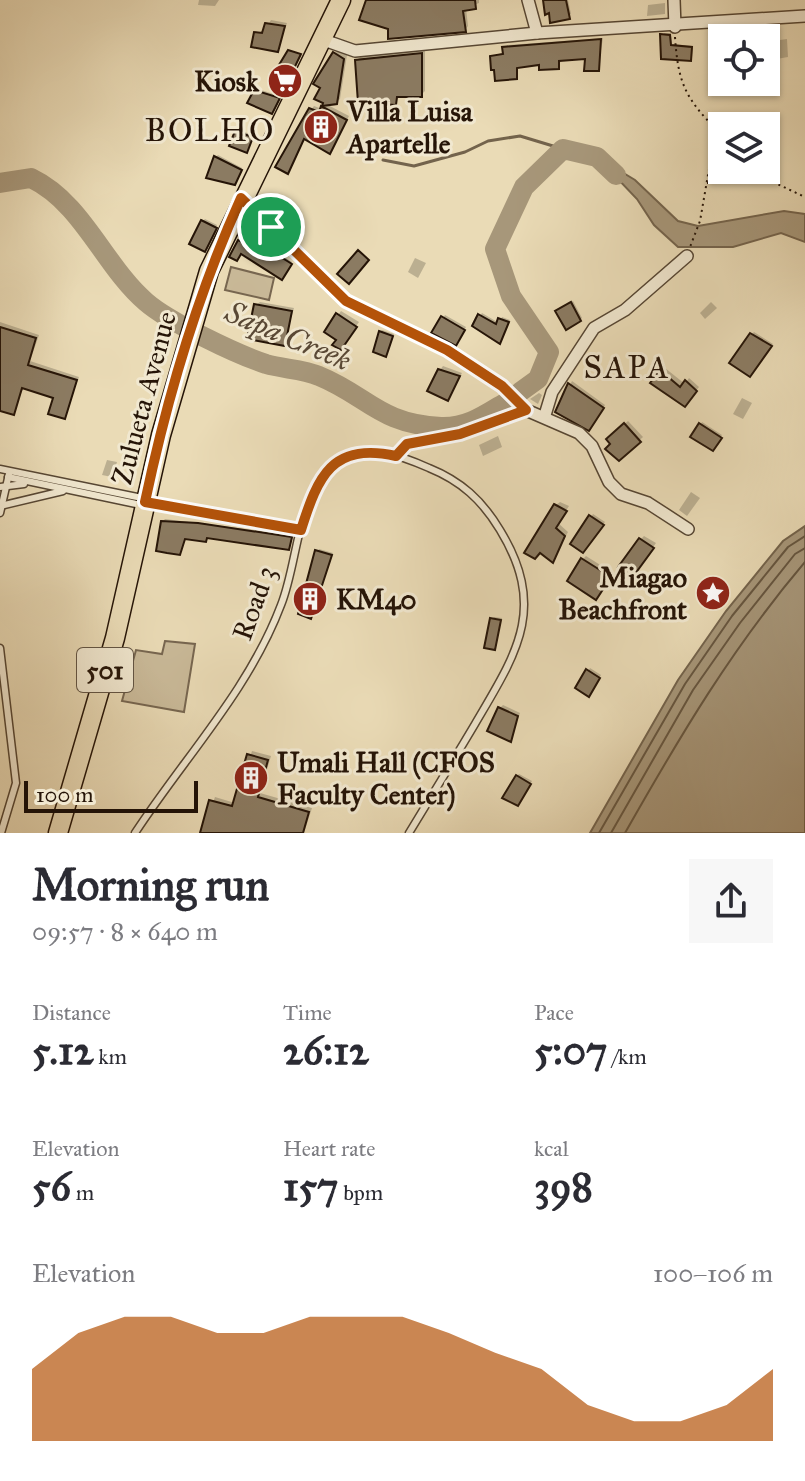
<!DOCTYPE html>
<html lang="en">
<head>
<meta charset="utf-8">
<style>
  :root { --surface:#fff; --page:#f7f7f7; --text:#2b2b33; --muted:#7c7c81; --accent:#b45309 }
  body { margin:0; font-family:"IM FELL Great Primer",serif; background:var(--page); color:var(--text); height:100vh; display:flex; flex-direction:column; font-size:30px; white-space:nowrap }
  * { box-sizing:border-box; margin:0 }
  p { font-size:26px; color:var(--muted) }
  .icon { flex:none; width:44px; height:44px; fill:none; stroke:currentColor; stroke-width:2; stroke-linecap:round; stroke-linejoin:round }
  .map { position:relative; height:833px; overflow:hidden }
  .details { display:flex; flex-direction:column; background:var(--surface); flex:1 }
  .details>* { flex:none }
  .tools { position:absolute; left:708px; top:24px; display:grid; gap:16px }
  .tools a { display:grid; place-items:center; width:72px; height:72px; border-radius:0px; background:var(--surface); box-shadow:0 2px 6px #0004; font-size:40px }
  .scale { position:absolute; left:24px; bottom:20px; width:174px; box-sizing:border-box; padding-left:8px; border:4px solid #251407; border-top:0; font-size:22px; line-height:28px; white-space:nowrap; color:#251407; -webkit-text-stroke:6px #f1e8d0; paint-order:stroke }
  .pin { position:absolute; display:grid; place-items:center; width:68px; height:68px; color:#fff; margin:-34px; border:4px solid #fff; border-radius:50%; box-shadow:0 2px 8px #0007 }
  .round { display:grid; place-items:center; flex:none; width:84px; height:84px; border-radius:0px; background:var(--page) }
  .summary { display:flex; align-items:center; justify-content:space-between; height:136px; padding:0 32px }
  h1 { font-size:44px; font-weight:800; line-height:60px }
  .stats { display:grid; grid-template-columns:repeat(3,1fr); gap:12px; height:136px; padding:8px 32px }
  .stats div { display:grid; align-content:center }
  .stats b { font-size:40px; font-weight:800 }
  .stats small { font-size:22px; font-weight:400 }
  .stats p { font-size:22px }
  .chart { height:224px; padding:16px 32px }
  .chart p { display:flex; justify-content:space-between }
  .chart svg { width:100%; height:144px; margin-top:8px; fill:var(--accent); opacity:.7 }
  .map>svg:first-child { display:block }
</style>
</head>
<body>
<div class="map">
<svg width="805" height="833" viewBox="0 0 805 833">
  <rect width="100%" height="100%" fill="#eadbb6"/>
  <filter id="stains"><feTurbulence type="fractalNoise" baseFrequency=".0025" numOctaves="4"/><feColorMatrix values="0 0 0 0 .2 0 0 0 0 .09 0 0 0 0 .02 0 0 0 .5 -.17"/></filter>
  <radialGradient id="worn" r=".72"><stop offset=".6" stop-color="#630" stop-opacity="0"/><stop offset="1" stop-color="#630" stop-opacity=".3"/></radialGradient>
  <g fill="#c9b998" stroke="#776650" stroke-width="2">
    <path d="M231,267L274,278L269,300L225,290Z"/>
    <path d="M165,641L195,644L184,712L122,701L136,650L162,654Z"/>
  </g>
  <g fill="#a7977a" stroke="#73634c" stroke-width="2">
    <path d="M597,157L635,180L678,221L698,226L784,211L805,214V242L781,233L733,247H678L654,225L637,199Z"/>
    <path d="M805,526V833H590L678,680L726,611L783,541Z"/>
  </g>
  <g fill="#0003">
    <path d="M199,0H219L215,6L198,5Z"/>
    <path d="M368,0H479V3L466,8L468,26L465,30L390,27Z"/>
    <path d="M544,0H568L571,14L551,21Z"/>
    <path d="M665,3V14L647,16L648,5Z"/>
    <path d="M271,20L287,23L277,50L256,33L265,30Z"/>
    <path d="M664,33H671L672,44L693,46L692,57H663Z"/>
    <path d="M603,38L598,69L587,56L561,59L559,67L542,62L518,66L516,77L492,56L505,52L507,45Z"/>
    <path d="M787,39L788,57L771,60V48L778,46L780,40Z"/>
    <path d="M338,50L347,55L340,99L336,102L334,54Z"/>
    <path d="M425,50V91L421,95H399L396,103L357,60L360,57Z"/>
    <path d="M722,69V82H738L736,90H721Z"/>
    <path d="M258,89L280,96L274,110L256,91Z"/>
    <path d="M326,104L349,116L333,149L305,138L291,168L311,110L314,106L322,109Z"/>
    <path d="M239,130L253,135L248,149L237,132Z"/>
    <path d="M218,155L242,168L235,183L216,157Z"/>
    <path d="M205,219L217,225L207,247L203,221Z"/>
    <path d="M256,234L272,242L269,247L292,262L284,275L239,241L250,243Z"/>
    <path d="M415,258L426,263L418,278L408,272Z"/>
    <path d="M573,301L582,318L580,320L559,309Z"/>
    <path d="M260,302L294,308L284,343L256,305Z"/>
    <path d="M711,302L717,308L705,319L700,313Z"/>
    <path d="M341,311L359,322L344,343L326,331Z"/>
    <path d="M482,313L499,323L502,317L510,320L500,341L474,325Z"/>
    <path d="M445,315L466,327L458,341L434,332Z"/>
    <path d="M0,322L39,335L30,361L79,377L64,417L56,397L24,387L13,413L0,409Z"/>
    <path d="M382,330L394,334L386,355L380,332Z"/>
    <path d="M754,332L773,344L752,372V334Z"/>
    <path d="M443,366L462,373L448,398L440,370Z"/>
    <path d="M665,368L685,384L689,378L699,387L688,400L653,383Z"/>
    <path d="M572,381L605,405L592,426L557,411Z"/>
    <path d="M539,393L542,395L538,404L530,399Z"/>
    <path d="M742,398L752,403L743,419L733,414Z"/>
    <path d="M628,421L643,437L619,458L608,439Z"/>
    <path d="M702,422L722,435L712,449L701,424Z"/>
    <path d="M498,436L502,447L483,456L479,445Z"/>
    <path d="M107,460L117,462L112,477L102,475Z"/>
    <path d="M691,492L700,498L687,516L679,510Z"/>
    <path d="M560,502L569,506L558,523L568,532L553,560L556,505Z"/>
    <path d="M593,514L605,522L582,550L573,544Z"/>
    <path d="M165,519L294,535L289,548L249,540L186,537L180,553L162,522Z"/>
    <path d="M644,536L656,543L635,572L640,540Z"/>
    <path d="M319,549L333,553L312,614L300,613Z"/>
    <path d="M586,556L613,573L599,594L582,560Z"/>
    <path d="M494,617L502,618L494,648L492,619Z"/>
    <path d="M590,668L601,675L591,693L578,688Z"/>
    <path d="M503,705L520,713L510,740L500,708Z"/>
    <path d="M252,751L271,756L260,793L312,808L304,833H202L215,797L235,803Z"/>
    <path d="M519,774L532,781L520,802L517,776Z"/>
  </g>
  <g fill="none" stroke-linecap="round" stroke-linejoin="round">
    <g stroke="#665640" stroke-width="2">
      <path d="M599,833L685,684L732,616L788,547L805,536"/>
      <path d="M611,833L693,690L740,623L795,554L805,548"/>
      <path d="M625,833C680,736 732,648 805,562"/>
    </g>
    <path stroke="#73634c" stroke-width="3" d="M383,160L414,166L465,152L488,141L520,136L563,149"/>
    <g stroke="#a7977a" stroke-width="20">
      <path d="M0,183L31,178C83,203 104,266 146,302C169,322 236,354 266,364C283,369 303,369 319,376C368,396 379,424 441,427C468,428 486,414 508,401"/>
      <path d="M520,392L538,379L549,352L511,296L495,249L524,187L563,149L597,157L616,175"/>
    </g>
  </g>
  <g fill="#8b7b62" stroke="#251407" stroke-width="2">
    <path d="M366,0H475L476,9L463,11L466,32L388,39V29L359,20Z"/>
    <path d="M543,0H566L570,19L550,23L549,13L545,15Z"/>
    <path d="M265,23L285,26L278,52L251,47L254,32L262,33Z"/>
    <path d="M660,34L670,35L671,45L692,47L691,61L661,59Z"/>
    <path d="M601,39L599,71H584L585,59L559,61V69L539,70V65L517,68V79L495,81L494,70H491L490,56L503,54L502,47Z"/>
    <path d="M288,50L301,54L286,85L271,78Z"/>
    <path d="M333,52L344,59L337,104L322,106L323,103L314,99L320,88L313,84Z"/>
    <path d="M422,53V97H397L396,105L358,103L355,60Z"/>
    <path d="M254,90L280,98L272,114L247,103Z"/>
    <path d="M321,106L347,120L330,154L304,139L288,174L275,167L309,108L319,112Z"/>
    <path d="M235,131L253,137L247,153L229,146Z"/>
    <path d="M214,156L242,170L235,185L206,178Z"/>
    <path d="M201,220L217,228L205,252L189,244Z"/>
    <path d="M252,234L271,244L268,249L292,264L282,280L241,254L237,261L229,257L238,240L247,244Z"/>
    <path d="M358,250L369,260L349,284L337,274Z"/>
    <path d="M571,302L581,321L566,330L555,311Z"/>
    <path d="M254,304L292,311L285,346L247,339Z"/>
    <path d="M336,313L357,327L341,350L332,345L336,340L324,332Z"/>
    <path d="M478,314L496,324L498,318L509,322L500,344L472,326Z"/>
    <path d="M441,316L465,330L456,346L431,333Z"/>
    <path d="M0,327L36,338L28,365L77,380L65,419L48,414L53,398L22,388L14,415L0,411Z"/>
    <path d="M379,331L393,336L386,357L373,352Z"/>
    <path d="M750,333L772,346L750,377L729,363Z"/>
    <path d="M438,369L460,376L448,401L427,391Z"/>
    <path d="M660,370L680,387L685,380L697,391L685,407L650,383Z"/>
    <path d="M568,383L604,408L589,431L555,412Z"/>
    <path d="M624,423L641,442L619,461L605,449L610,444L606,439Z"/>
    <path d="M699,423L722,438L713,451L690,437Z"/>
    <path d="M554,504L567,511L556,528L565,536L553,563L540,553L535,559L524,553Z"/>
    <path d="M589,515L604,525L583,553L570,544Z"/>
    <path d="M161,521L198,523L292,537L289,550L207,538L206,542L185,539L180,555L167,553L156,551Z"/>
    <path d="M639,538L654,548L632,578L618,567Z"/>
    <path d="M315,550L332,555L311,619L298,614Z"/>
    <path d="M581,558L611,577L596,600L567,581Z"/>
    <path d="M490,618L501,620L495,650L484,648Z"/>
    <path d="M586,669L600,678L589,697L575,688Z"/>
    <path d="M498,707L518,716L511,742L487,731Z"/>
    <path d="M247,754L268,760L258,797L309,812L303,833H200L209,800L232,806Z"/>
    <path d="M516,775L531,784L518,806L502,798Z"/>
  </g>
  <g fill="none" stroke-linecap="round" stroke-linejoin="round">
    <g stroke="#564633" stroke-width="9">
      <g id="service">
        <path d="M0,469L142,498"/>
        <path d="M8,477L141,505"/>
        <path d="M0,487L24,484"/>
        <path d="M0,506L63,491"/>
        <path d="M0,513L9,474"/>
        <path d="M0,648L16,783L1,833"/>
        <path d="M135,833C184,758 249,690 281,605C299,560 296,493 337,461C363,441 402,456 429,468C461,481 482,500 500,530C548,609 516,654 475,724C453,761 431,797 409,833"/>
      </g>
    </g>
    <g stroke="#564633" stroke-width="14">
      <g id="minor">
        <path d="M528,0L537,33"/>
        <path d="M674,0L675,27"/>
        <path d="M321,39L355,51L537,33L805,16"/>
        <path d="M241,198L346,301L447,350L502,386L526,410L579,433L592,446L609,482L621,494L648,503L688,529"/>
        <path d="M545,415L552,392L594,328L625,310L687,256"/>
        <path d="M396,456L407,444L460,434L526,410"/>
        <path d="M145,502L301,530"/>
      </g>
    </g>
    <g stroke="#251407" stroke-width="21">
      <path id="primary" d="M58,833L115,638L161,435L209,271L341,0"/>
    </g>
    <g stroke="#251407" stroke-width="2" stroke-dasharray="2 4" stroke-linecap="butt">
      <path d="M675,37C678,82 685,98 716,129L700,221L690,247"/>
      <path d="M707,183L773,182L805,197"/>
    </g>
    <use href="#service" stroke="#f1e8d0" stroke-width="6"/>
    <use href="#minor" stroke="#f1e8d0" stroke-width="11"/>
    <use href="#primary" stroke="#eadbb6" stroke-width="18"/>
  </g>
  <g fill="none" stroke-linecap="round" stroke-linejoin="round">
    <g stroke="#fff" stroke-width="16">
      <path id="route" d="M241,198L346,301L447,350L502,386L526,410L460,434L407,444L396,456C332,442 318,476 301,530L145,502C167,398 197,295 241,198Z"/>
    </g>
    <use href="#route" stroke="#b45309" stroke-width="10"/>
  </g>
  <defs>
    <g id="supermarket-disc" transform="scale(1.8)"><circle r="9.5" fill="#8f2418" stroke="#f1e8d0"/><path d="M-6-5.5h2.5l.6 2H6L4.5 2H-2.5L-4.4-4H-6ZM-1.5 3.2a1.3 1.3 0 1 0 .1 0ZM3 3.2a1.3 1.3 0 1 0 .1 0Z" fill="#fff"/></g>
    <g id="building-disc" transform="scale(1.8)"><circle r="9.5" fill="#8f2418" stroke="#f1e8d0"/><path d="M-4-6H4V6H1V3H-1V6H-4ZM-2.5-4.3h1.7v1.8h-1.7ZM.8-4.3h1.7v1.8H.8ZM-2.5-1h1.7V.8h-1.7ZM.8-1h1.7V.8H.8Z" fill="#fff"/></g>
    <g id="sight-disc" transform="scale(1.8)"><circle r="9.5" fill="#8f2418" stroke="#f1e8d0"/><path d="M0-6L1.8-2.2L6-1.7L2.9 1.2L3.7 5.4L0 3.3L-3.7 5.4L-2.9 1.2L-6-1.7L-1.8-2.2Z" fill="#fff"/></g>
  </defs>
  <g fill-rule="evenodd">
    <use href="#supermarket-disc" x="285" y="81"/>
    <use href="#building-disc" x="321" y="127"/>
    <use href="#sight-disc" x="713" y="593"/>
    <use href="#building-disc" x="310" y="599"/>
    <use href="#building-disc" x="251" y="778"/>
  </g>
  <g text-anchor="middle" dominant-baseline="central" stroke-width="6" stroke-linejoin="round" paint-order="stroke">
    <rect fill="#f1e8d0" stroke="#625443" stroke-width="2" x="77" y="648" width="56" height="44" rx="6"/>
    <g font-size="26" font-weight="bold" fill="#251407">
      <text x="105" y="670">501</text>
    </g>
    <g font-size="28" font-weight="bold" fill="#251407" stroke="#f1e8d0" text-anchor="start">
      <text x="259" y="81" text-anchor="end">Kiosk</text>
      <text x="347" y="111">Villa Luisa<tspan x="347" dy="32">Apartelle</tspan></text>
      <text x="687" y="577" text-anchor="end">Miagao<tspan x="687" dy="32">Beachfront</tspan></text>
      <text x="336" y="599">KM40</text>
      <text x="277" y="762">Umali Hall (CFOS<tspan x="277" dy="32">Faculty Center)</tspan></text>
    </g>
    <g font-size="28" fill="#251407" stroke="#f1e8d0">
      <text transform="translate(144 398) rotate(-75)">Zulueta Avenue</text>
      <text transform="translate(254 603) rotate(-70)">Road 3</text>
    </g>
    <g font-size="30" font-style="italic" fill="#594835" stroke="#f1e8d0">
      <text transform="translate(288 336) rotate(23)">Sapa Creek</text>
    </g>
    <g font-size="32" letter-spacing="2" fill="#251407" stroke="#f1e8d0">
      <text x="210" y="130">BOLHO</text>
      <text x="627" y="367">SAPA</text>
    </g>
  </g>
  <rect width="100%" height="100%" filter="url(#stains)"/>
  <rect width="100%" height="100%" fill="url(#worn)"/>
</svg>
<div class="tools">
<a><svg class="icon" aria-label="locate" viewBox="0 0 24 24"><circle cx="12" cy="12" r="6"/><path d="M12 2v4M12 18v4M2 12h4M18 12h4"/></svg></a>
<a><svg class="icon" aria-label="layers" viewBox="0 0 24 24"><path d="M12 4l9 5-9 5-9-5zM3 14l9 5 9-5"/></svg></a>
</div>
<div class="scale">100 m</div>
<div class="pin" style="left:271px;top:227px;background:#1e9e55"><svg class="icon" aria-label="arrive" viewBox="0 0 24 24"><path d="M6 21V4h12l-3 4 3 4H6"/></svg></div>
</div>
<section class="details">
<div class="summary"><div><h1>Morning run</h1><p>09:57 · 8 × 640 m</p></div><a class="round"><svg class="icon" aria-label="share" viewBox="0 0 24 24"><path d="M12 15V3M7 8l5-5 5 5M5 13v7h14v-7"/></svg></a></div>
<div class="stats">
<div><p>Distance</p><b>5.12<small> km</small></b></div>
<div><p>Time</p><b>26:12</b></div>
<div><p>Pace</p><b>5:07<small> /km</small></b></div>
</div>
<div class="stats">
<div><p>Elevation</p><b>56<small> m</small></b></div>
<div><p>Heart rate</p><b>157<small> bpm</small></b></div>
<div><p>kcal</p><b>398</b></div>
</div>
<div class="chart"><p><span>Elevation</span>100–106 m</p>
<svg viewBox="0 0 160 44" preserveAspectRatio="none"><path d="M0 44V22L10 11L20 6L30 6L40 11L50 11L60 6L70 6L80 6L90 11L100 17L110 22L120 33L130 38L140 38L150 33L160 22V44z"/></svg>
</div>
</section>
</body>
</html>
